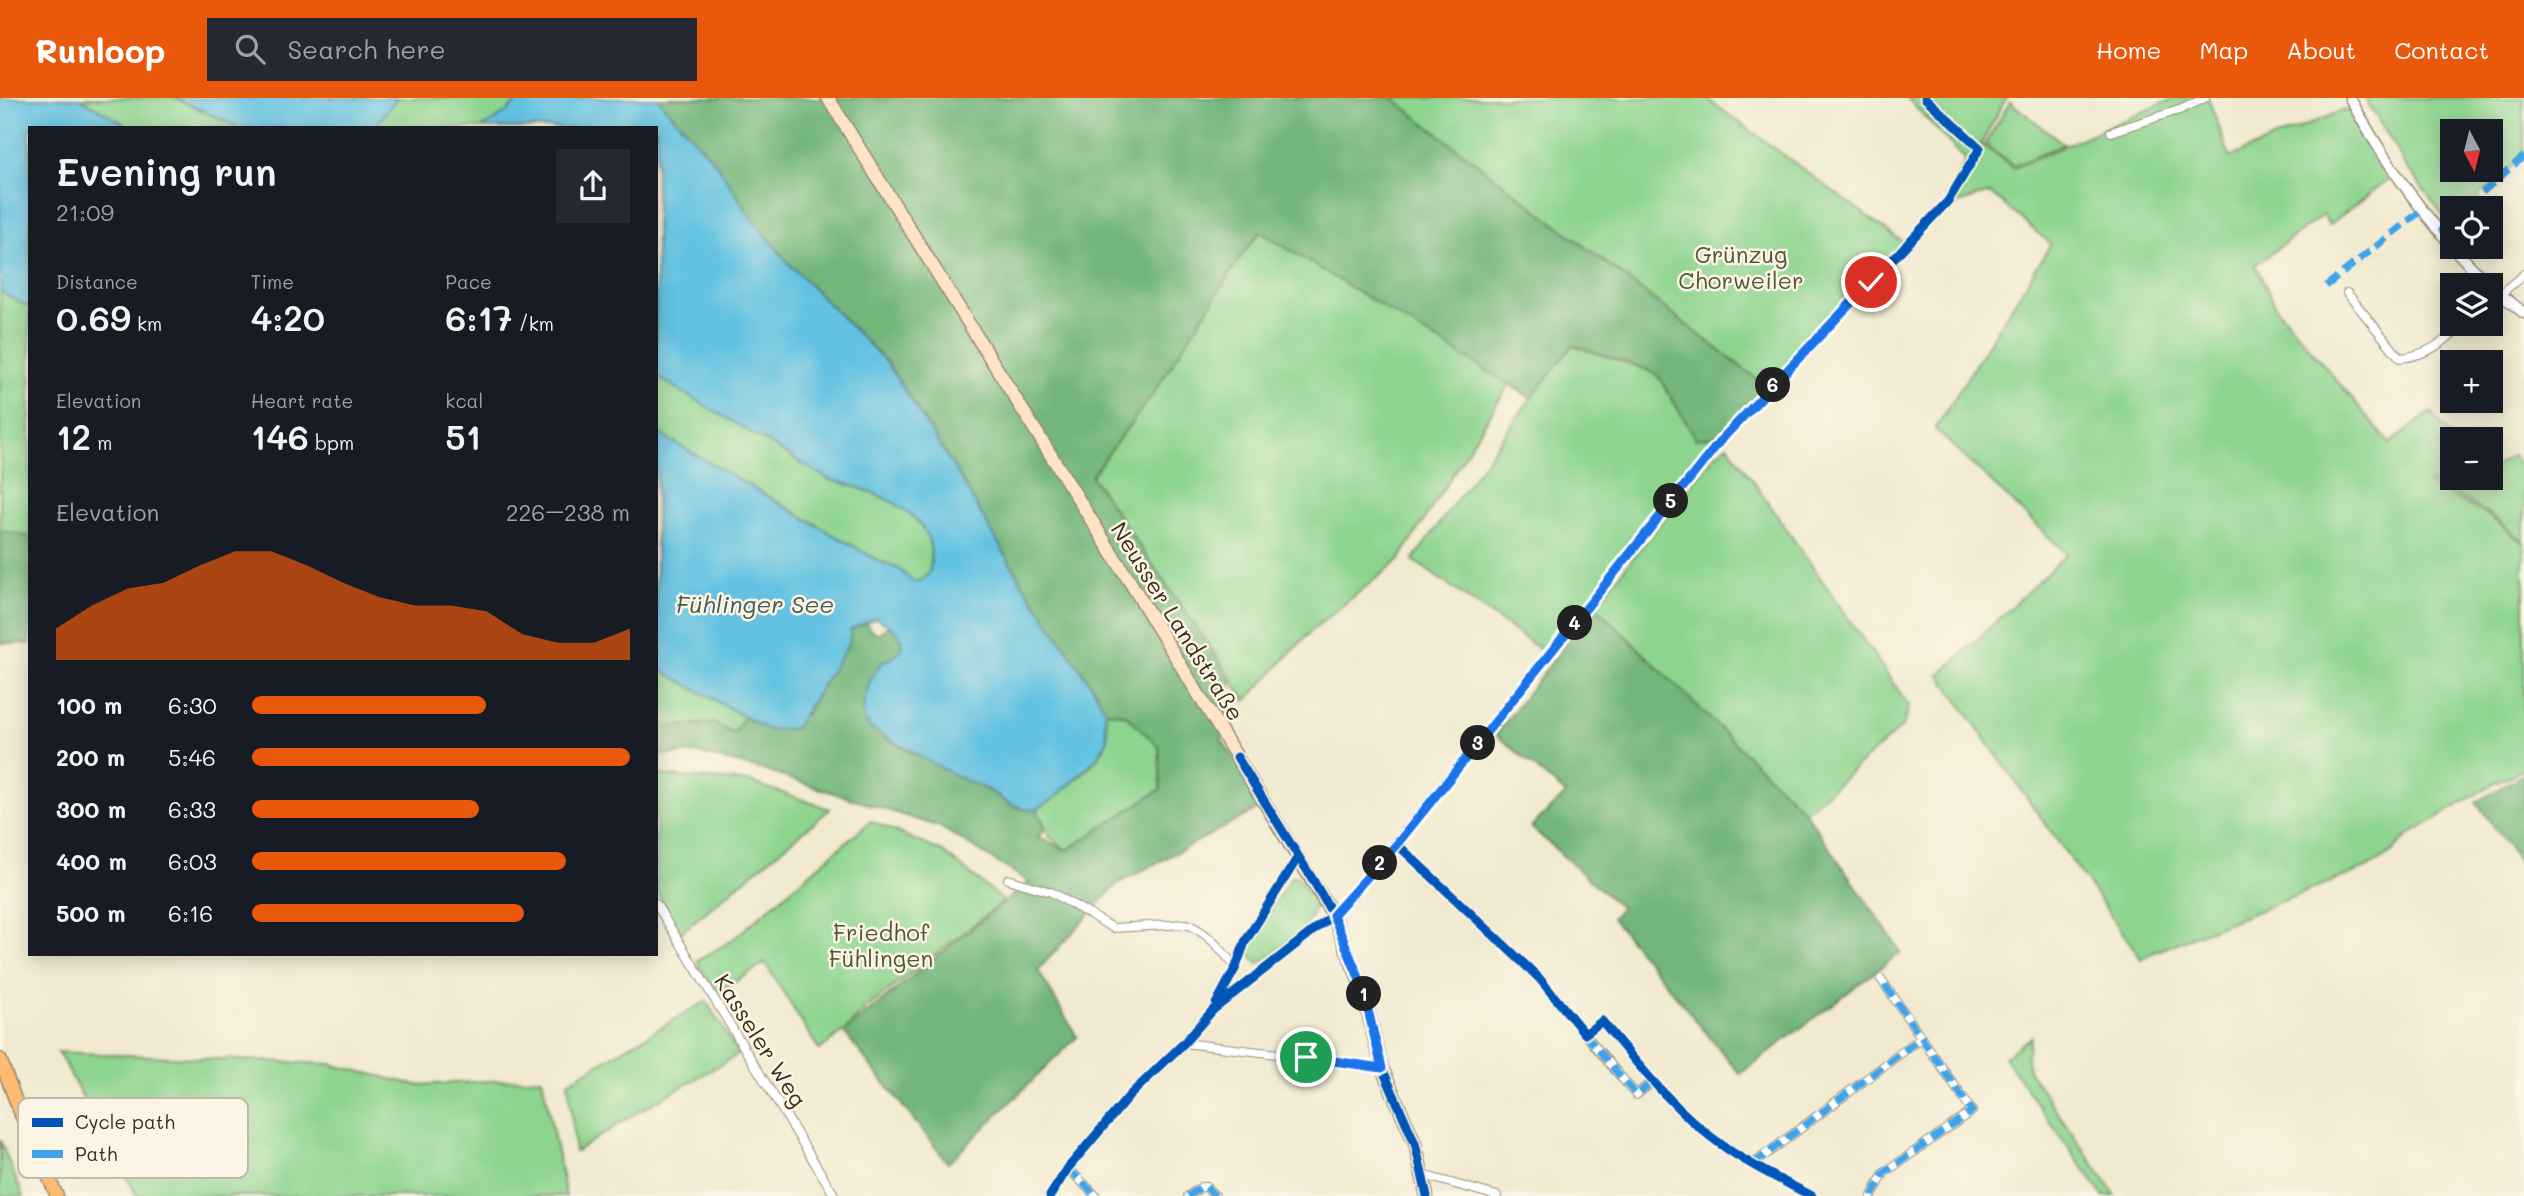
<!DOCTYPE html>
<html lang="en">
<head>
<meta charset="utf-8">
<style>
  :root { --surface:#171b24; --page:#242831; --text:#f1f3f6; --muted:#9ea1a6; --accent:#ea580c }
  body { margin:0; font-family:Mali,sans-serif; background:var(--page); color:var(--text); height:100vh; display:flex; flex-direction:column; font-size:26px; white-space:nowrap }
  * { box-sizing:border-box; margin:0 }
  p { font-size:23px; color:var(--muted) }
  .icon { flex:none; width:38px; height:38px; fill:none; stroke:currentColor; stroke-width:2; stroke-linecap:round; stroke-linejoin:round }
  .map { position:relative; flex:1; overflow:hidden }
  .drawer { position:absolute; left:28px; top:28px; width:630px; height:830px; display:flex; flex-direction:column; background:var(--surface); border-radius:0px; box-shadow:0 4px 18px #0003 }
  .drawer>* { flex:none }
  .needle { width:46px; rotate:173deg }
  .fabs { position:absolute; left:2440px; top:21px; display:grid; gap:14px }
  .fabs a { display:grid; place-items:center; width:63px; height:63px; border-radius:0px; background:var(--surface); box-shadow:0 4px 18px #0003; font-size:35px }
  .pin { position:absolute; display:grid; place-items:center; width:60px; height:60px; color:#fff; margin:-30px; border:4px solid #fff; border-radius:50%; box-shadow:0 2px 7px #0007 }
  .km { position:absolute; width:35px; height:35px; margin:-18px; border-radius:50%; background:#222; color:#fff; font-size:19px; line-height:35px; text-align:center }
  .round { display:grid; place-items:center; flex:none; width:74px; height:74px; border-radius:0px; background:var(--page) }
  .head { display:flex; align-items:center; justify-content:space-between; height:119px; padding:0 28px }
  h1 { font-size:38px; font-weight:600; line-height:52px }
  .metrics { display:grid; grid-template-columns:repeat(3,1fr); gap:10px; height:119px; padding:7px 28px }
  .metrics div { display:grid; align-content:center }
  .metrics b { font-size:35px; font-weight:600 }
  .metrics small { font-size:19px; font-weight:400 }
  .metrics p { font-size:19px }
  .chart { height:196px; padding:14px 28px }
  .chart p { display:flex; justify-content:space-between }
  .chart svg { width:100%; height:126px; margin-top:7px; fill:var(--accent); opacity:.7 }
  ul { padding:0 28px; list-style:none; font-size:23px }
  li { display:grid; grid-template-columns:112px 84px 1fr; align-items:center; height:52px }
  li i { height:18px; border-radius:9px; background:var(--accent) }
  header { display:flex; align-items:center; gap:42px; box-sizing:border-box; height:98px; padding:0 35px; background:var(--accent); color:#fff }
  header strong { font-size:33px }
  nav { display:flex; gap:38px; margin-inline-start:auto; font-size:24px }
  .search { width:490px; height:63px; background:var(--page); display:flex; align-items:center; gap:18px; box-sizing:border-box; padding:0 24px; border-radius:0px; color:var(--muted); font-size:26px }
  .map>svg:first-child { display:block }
</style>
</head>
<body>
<header>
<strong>Runloop</strong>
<div class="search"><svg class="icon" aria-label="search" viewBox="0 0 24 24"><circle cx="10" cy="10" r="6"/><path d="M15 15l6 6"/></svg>Search here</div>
<nav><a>Home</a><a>Map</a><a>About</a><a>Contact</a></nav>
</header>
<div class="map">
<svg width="2524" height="1098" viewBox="0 0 2524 1098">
  <rect width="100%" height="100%" fill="#fcf5e5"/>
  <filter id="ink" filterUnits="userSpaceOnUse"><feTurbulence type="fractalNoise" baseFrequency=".0143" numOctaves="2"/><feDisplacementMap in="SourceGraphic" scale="14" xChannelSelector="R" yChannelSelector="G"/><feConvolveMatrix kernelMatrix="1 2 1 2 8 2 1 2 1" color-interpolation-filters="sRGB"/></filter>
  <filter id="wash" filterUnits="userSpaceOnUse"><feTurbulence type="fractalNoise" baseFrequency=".00686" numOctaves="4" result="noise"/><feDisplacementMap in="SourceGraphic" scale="28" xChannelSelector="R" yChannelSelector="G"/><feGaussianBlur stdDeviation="1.57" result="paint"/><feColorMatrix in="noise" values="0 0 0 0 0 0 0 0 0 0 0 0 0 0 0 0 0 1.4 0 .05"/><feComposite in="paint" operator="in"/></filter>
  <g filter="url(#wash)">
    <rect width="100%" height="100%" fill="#f1ead0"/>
    <g fill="#8dd48f" stroke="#647f56" stroke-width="2" fill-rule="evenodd">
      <path d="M80,0H175L240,30H131Z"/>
      <path d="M397,0H520L507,14L482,30H374Z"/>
      <path d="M1392,0H1706L1905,146L1767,289Z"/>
      <path d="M1907,0H2006L1981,46L2013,70L2175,0H2208L2230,59L2341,13L2350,12L2390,80L2329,127L2323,117L2255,167L2278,212L2390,346L2431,314L2453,341L2452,380H2490V372L2512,357L2524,372V444L2490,416L2432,384L2428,386L2489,418L2524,445V671L2488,689L2424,728L2408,738L2390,756L2368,769L2207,833L2154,854L2142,862L1940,577L2067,456L1935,331L2051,146L1990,95L1958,105L1948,103L1966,62Z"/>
      <path d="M2365,0H2524V58L2479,97L2477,105L2470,110H2452L2450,126L2406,68ZM2452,33H2490V72H2452Z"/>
      <path d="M2010,4L2064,46L2013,68L1985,46Z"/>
      <path d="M1260,133L1509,286L1399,462L1312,532L1246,603L1091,378L1153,296L1240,160Z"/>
      <path d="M0,193L30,210V492L0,488Z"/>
      <path d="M1572,247L1648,272L1658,278L1672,299L1723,337L1636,440L1547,556L1413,462L1531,300Z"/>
      <path d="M656,278L830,382C858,388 892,399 914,419C918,423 925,431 927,436C931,447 937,492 913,483C908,481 904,475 900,473C895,469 887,466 881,464L656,334Z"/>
      <path d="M1728,347L1909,608L1903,628L1805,714L1595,508L1715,357Z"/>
      <path d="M656,569L744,619L734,636L714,625L656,630Z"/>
      <path d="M1105,613L1126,617L1146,633L1159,649L1161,691L1067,752L1050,739L1037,711C1055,700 1104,663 1107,641C1108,632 1106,622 1105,613Z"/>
      <path d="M656,677L750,684L830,711L679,836L656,792Z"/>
      <path d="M871,723L943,754L1004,803L865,911L845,933L819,952L765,865L716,896L697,863L732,842Z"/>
      <path d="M1292,778L1298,779C1313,804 1323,805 1303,830L1305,832L1258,866L1249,855L1251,843Z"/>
      <path d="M706,903L739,956L631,1018L575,1054L568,984Z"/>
      <path d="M2031,939L2027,956L2028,972L2116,1098H2103L2004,959Z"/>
      <path d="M58,954L329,966L417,987L542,980L566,1098H137Z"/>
      <path d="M0,1042L23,1098H0Z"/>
    </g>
    <g fill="#72b67a" stroke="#56704c" stroke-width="2">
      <path d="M657,0H1392L1767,289L1723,337L1696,341L1658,278L1648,272L1573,247L1531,300L1260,134L1240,160L1153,296L1091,378L1232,581L1222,642L1266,707L1117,786L1038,872L1077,939L948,1065L844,934L1029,784L940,729L756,670L697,655L656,657V630L714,625L734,636L744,619L769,632L806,616L851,531L867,524L869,531L879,536L888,528C899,534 909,548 895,558C890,562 885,561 881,566C871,578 867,593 864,607L884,640L990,693L1008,705L1025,712L1037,711L1045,731L1038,739L1067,752L1161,691L1159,649L1126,617L1105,613L1097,595L1019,480L956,373L888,266L790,167L752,121L716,65Z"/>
      <path d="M0,432L30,439V546L0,545Z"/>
      <path d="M1595,508L1805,714L1901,854L1740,976L1612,820L1621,810L1531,729L1566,696L1496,636Z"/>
      <path d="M2524,676V770L2476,704Z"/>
    </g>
    <g fill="#63c2e1" stroke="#4f7680" stroke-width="2">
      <path d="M0,0H80L131,30H30V210L0,193Z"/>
      <path d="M176,0H397L374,30H240Z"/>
      <path d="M520,0H657L716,65L752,121L790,167L888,266L956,373L1019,480L1097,596L1105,613L1107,643L1096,661L1055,700L1037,711L1026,712L1008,705L990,693L958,679L870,630L863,618C864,600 869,578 882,565C886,561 892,561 896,557C915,541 888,527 876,520L851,531L849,545L795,630L769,632L656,569V334L881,464L899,471L912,483H920C929,478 932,471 931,460C931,452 930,441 925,434C908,404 862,389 830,382L656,278V30H482L507,14Z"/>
    </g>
  </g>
  <g filter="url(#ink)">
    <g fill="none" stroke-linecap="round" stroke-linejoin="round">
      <g stroke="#968a77" stroke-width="10">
        <g id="minor">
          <path d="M2111,34L2182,11L2205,0"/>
          <path d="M2347,195L2400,260C2429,257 2443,244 2465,226"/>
          <path d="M2490,205L2524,176"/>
          <path d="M1397,746L1539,880L1585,936L1602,923C1639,968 1678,1017 1726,1050C1753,1069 1783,1083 1812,1098"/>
          <path d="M1008,781L1051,794L1113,830L1186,826C1208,834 1221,852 1236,869"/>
          <path d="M656,806L835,1098"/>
          <path d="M1214,910L1236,869L1245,844L1298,759"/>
          <path d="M1585,936L1636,997L1652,984"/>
          <path d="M1184,945L1329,962L1382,970"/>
          <path d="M1753,1066L1921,940"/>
          <path d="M1068,1070L1096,1098"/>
          <path d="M1423,1077L1497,1098"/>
          <path d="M1050,1098L1068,1070L1130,997L1184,945L1213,912L1333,817L1354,796L1721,342L1914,140"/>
          <path d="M1188,1098L1201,1089H1206L1215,1098"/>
          <path d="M1872,1098L1884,1075L1972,1013L1881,881"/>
        </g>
      </g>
      <g stroke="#968a77" stroke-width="13">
        <g id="tertiary">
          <path d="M2350,0C2378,53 2412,102 2452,148"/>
          <path d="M2452,149L2489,187"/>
          <path d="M2490,188L2524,215"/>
        </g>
      </g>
      <g stroke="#968a77" stroke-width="15">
        <path id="secondary" d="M828,0L1130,484L1333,817L1361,887L1382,970L1415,1045L1427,1098"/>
      </g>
      <g stroke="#968a77" stroke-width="15">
        <path id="primary" d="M0,961L21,1017L57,1098"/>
      </g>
      <use href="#minor" stroke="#fff" stroke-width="8"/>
      <use href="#tertiary" stroke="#fff" stroke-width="10"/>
      <use href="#secondary" stroke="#ffe4c6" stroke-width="12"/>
      <use href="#primary" stroke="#febb71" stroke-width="12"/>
      <g stroke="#3fa3ea" stroke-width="7" stroke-dasharray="14 7" stroke-linecap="butt">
        <path d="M2470,110L2477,105L2479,97L2524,58"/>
        <path d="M2440,134L2452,125"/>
        <path d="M2326,188L2422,112"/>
        <path d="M1585,936L1636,997L1652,984"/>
        <path d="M1753,1066L1921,940"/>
        <path d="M1068,1070L1096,1098"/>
        <path d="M1188,1098L1201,1089H1206L1215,1098"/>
        <path d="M1872,1098L1884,1075L1972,1013L1881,881"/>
      </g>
      <g stroke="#fcf5e5" stroke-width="13">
        <g id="cycleway">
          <path d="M1237,659L1313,782L1333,817L1350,854L1361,887L1382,970L1415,1045L1427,1098"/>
          <path d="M1397,746L1539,880L1585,936L1602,923C1639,968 1678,1017 1726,1050C1753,1069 1783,1083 1812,1098"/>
          <path d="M1216,906L1236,869L1245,844L1298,759"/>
          <path d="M1050,1098L1068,1070L1130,997L1184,945L1213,912L1333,817L1354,796L1721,342L1948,103L1980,50L1925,0"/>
        </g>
      </g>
      <use href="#cycleway" stroke="#0057b8" stroke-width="9"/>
    </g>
  </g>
  <g fill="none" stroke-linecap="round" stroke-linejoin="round" filter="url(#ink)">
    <g stroke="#fff" stroke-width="14">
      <path id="route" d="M1306,959L1382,970L1362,887L1333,817L1397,746L1721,342L1871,184"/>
    </g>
    <use href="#route" stroke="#1a73e8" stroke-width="9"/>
  </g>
  <g text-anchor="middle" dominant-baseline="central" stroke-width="5" stroke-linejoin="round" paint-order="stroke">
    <g font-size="23" fill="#50543a" stroke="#fcf5e5">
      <text x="1741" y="156">Grünzug<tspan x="1741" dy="26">Chorweiler</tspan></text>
      <text x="881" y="834">Friedhof<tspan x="881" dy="26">Fühlingen</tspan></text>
    </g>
    <g font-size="23" fill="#3b2a1e" stroke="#fcf5e5">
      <text transform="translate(1178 523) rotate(58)">Neusser Landstraße</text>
      <text transform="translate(761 942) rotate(58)">Kasseler Weg</text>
    </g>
    <g font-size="24" font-style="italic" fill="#475858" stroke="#fcf5e5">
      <text x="755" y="505">Fühlinger See</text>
    </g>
  </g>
  <rect x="18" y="1000" width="230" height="80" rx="10" fill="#fcf5e5" stroke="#c2b8a9" stroke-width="2"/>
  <rect x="32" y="1020" width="31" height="9" fill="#0057b8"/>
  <rect x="32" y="1052" width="31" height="8" fill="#3fa3ea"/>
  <g font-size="19" fill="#3b2a1e">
    <text x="75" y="1031">Cycle path</text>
    <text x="75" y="1063">Path</text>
  </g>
</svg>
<div class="fabs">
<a><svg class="needle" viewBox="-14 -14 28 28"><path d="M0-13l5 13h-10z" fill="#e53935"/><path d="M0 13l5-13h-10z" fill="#9ea1a6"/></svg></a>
<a><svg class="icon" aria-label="locate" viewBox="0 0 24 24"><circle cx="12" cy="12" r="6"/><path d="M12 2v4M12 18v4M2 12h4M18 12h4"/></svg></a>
<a><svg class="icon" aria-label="layers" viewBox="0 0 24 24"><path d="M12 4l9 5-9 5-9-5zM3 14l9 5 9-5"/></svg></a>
<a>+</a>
<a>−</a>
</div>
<div class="pin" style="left:1306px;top:959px;background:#1e9e55"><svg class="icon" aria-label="arrive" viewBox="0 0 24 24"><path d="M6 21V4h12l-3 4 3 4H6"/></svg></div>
<div class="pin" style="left:1871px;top:184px;background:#d93025"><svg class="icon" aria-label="check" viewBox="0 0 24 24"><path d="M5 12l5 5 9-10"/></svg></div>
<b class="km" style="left:1364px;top:896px">1</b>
<b class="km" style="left:1380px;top:765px">2</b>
<b class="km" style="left:1478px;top:645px">3</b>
<b class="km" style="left:1575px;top:525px">4</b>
<b class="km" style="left:1671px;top:403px">5</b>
<b class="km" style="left:1773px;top:287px">6</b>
<section class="drawer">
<div class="head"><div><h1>Evening run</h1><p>21:09</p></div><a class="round"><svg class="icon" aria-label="share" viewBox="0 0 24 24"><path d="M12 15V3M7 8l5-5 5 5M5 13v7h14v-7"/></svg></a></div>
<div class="metrics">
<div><p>Distance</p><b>0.69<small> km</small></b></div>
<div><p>Time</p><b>4:20</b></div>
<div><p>Pace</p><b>6:17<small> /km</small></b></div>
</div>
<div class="metrics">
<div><p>Elevation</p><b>12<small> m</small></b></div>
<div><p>Heart rate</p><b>146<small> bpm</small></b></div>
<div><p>kcal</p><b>51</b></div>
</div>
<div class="chart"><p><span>Elevation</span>226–238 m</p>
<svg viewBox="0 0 160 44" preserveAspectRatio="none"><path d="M0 44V33L10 25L20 19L30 17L40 11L50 6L60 6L70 11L80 17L90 22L100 25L110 25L120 27L130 35L140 38L150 38L160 33V44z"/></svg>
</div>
<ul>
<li><b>100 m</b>6:30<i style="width:62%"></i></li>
<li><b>200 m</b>5:46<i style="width:100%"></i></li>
<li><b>300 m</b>6:33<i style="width:60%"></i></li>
<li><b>400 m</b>6:03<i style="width:83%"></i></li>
<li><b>500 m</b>6:16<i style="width:72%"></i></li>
</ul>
</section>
</div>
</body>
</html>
